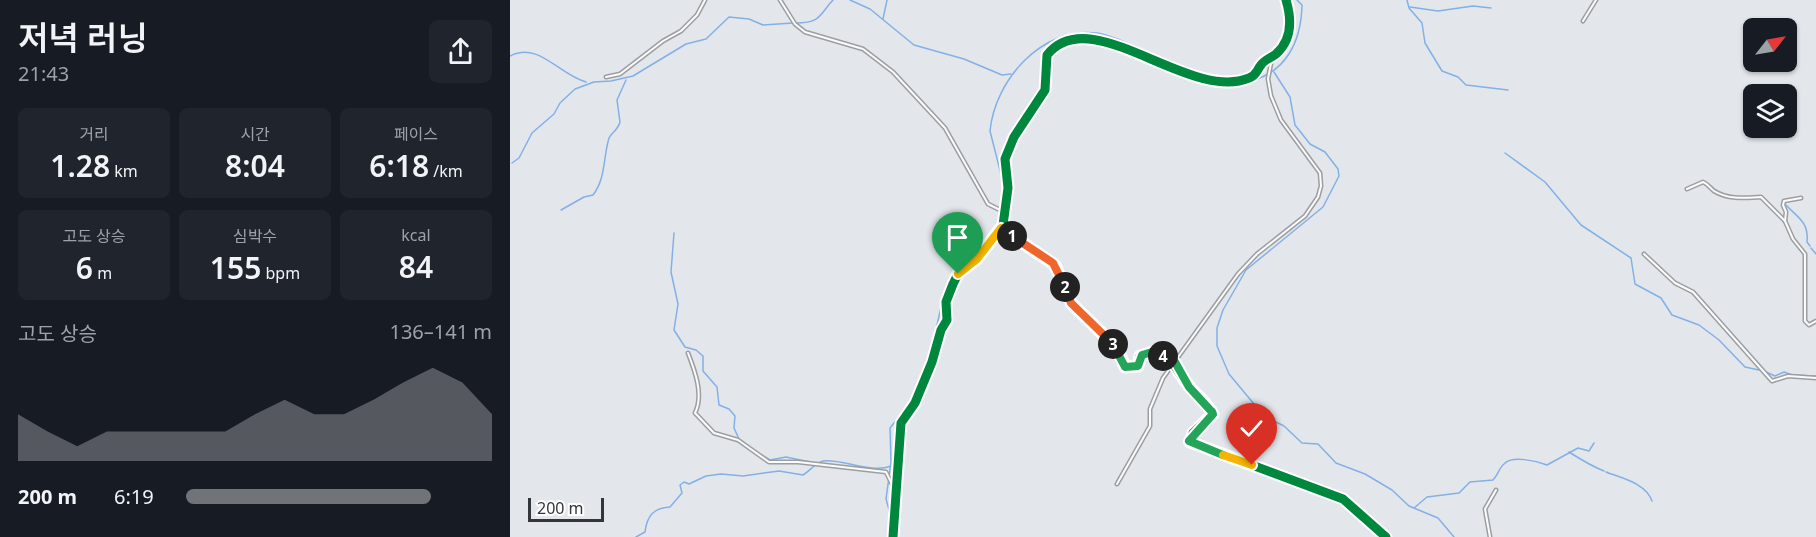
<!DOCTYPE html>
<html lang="ko">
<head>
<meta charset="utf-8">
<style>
  :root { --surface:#171b24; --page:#20242c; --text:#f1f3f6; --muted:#9ea1a6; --accent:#707378 }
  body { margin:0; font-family:"Noto Sans","Noto Sans KR",sans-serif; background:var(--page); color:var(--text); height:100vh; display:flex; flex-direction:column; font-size:22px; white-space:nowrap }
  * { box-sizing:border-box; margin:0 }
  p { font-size:20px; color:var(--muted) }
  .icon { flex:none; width:33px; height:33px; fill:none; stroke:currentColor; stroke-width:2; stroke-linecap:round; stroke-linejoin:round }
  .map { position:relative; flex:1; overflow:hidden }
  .sheet { display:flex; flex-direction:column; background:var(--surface); width:510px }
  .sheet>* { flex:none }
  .needle { width:39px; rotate:59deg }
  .buttons { position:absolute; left:1233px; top:18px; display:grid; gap:12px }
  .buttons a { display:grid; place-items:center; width:54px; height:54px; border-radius:9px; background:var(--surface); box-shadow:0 2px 4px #0004; font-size:30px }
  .scale { position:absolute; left:18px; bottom:15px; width:76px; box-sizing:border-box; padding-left:6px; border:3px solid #323539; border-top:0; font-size:16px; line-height:21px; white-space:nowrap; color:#323539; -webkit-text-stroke:4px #fff; paint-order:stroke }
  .pin { position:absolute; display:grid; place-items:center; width:51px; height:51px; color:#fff; margin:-62px -26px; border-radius:50% 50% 50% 0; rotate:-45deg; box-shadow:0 0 6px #0007 }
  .pin .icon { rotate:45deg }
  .km { position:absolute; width:30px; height:30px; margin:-15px; border-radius:50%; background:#222; color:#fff; font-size:16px; line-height:30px; text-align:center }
  .round { display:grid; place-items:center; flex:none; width:63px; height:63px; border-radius:9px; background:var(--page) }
  .headline { display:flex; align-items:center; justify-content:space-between; height:102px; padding:0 18px }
  h1 { font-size:33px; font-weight:600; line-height:45px }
  .metrics { display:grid; grid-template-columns:repeat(3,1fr); gap:9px; height:102px; padding:6px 18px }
  .metrics div { display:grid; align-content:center; border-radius:9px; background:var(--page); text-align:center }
  .metrics b { font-size:30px; font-weight:600 }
  .metrics small { font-size:16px; font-weight:400 }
  .metrics p { font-size:16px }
  .chart { height:168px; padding:12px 18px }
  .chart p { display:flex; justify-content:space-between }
  .chart svg { width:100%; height:108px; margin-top:6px; fill:var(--accent); opacity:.7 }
  ul { padding:0 18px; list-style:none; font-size:20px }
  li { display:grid; grid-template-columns:96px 72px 1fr; align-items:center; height:45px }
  li i { height:15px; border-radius:8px; background:var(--accent) }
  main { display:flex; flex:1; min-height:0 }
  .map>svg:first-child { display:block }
</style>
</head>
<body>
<main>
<section class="sheet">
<div class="headline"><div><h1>저녁 러닝</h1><p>21:43</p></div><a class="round"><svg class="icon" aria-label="share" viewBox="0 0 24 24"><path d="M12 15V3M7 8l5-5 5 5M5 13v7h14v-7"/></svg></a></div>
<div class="metrics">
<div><p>거리</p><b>1.28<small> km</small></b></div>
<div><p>시간</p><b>8:04</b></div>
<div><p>페이스</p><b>6:18<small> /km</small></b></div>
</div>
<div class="metrics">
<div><p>고도 상승</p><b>6<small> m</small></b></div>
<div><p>심박수</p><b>155<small> bpm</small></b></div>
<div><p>kcal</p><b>84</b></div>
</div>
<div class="chart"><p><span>고도 상승</span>136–141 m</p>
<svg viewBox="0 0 160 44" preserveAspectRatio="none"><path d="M0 44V25L10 32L20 38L30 32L40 32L50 32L60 32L70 32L80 25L90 19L100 25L110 25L120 19L130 12L140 6L150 12L160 25V44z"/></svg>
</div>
<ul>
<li><b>200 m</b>6:19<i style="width:80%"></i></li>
</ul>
</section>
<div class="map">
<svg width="1306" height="537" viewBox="0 0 1306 537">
  <rect width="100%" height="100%" fill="#e3e7ec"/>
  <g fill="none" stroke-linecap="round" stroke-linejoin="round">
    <g stroke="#83b0e6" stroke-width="1.5">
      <path d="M340,0L360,9L404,45L454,59L492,75L501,74"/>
      <path d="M897,0L899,8L912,23L915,43L932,71L948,77L956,85L998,90"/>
      <path d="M900,7L928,11L963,6L981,8"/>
      <path d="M373,19L377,0"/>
      <path d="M286,23C311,23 309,15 323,0"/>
      <path d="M0,56C29,41 49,75 76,82"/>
      <path d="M764,72L780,97L785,125L800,144L815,152L828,169L829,176L813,207L736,270L713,310L707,328V346L719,374L754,416L774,426L792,443L808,444L826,463L855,474L882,490L899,506L928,518L944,537"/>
      <path d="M995,153L1035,182L1071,225L1121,258L1125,284L1151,298L1162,315L1189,325L1209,340L1235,367L1249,370"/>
      <path d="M2,163L9,158L22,133L44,114L50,103L65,89L84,82L101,81L123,76L176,44L196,39L219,17L239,19L253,25L283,23"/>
      <path d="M1276,205C1288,218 1299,222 1297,242L1300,246"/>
      <path d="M51,210L74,197L83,195C96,178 93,158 99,138C102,132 108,130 110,122L107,100L116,80"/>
      <path d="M164,233L161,272L168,304L164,330L175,347L186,350L193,356V371L207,387L209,405L219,409L225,416L224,428L229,439"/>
      <path d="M1301,248L1306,254"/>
      <path d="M1254,371L1265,376L1274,372L1282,375L1306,376"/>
      <path d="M242,449L260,460L276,457L305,463"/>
      <path d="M1059,452C1070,459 1081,466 1094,471"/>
      <path d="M1096,472C1111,478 1136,483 1142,501"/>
      <path d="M904,508L917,497L949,493L960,482L983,480C988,475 989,468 994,464C1002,455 1027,461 1037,465L1068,448L1079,451L1084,443"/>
      <path d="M383,524L376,499L381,462L380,428L403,399L417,367L435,291L444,277L481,238L490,223L495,190L480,131C485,80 532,26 587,33C598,35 621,43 629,51C637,58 643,64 654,69C718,98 790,89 792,5L787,0"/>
      <path d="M126,537L135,532C137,515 144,508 160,507L172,493L170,485L174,482L179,484L196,476L211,474L233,476L269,471L293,475C300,471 305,463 313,461C331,458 361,474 381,466"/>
    </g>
    <g stroke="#9c9fa2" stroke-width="5">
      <g id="street">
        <path d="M270,0L285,24L295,32L353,49L383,72L435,128L478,204L496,213"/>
        <path d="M1073,21L1086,0"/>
        <path d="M96,77L110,74L153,41L171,31L187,15L195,0"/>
        <path d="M1177,189L1193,182C1198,184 1200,188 1204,191C1219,200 1235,198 1251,197L1275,221"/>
        <path d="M1291,198L1274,201L1273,205L1276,212L1275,221L1283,239L1295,254V321L1299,325L1306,321"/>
        <path d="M491,228L545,265L561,303L608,349L615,367L628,366L630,356C664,347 661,366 679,386C686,395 698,404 703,414L683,433L680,442L833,499L876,537"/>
        <path d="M1134,254L1165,283L1183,292L1262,381L1278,376L1306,378"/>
        <path d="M178,353C185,371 194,395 185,413L204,433L228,440L259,462H288L376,472L386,492"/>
        <path d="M607,484L640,426V409L653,378L728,274L747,254L795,216L808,197L811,186L810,173L771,120L761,96L758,79L762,58"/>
        <path d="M383,537L391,423L405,403L422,362L431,330L437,320L436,302L443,284L448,274L467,259L493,225L498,188L495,159L504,137L535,90L537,55C581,0 679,103 739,78C747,75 746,71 751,65C754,60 761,58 766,54C782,40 782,20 776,0"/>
        <path d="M980,537L975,509L986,490"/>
      </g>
    </g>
    <use href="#street" stroke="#fbfbfc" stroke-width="2"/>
    <g stroke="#fff" stroke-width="13">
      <g id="cycleway">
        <path d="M491,228L545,265L561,303L608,349L615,367L628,366L630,356C664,347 661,366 679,386C686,395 698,404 703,414L683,433L680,442L833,499L876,537"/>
        <path d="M383,537L391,423L405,403L422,362L431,330L437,320L436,302L443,284L448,274L467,259L493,225L498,188L495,159L504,137L535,90L537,55C581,0 679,103 739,78C747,75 746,71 751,65C754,60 761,58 766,54C782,40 782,20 776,0"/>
      </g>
    </g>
    <use href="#cycleway" stroke="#00873e" stroke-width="9"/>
  </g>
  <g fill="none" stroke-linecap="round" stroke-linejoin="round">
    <g stroke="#fff" stroke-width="12">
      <path id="split-1" d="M448,274L467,259L491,228L502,236"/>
    </g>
    <g stroke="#fff" stroke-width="12">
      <path id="split-2" d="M502,236L543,263L555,287"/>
    </g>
    <g stroke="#fff" stroke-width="12">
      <path id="split-3" d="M555,287L561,303L603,344"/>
    </g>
    <g stroke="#fff" stroke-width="12">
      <path id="split-4" d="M603,344L615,367L628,366L632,355L642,352L653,356"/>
    </g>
    <g stroke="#fff" stroke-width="12">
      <path id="split-5" d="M653,356L665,362L679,387L702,412"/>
    </g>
    <g stroke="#fff" stroke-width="12">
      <path id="split-6" d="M702,412L703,414L679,441L713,455"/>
    </g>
    <g stroke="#fff" stroke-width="12">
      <path id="split-7" d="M713,455L742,465"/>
    </g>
    <use href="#split-1" stroke="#f5b400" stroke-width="8"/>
    <use href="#split-2" stroke="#f0652b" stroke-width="8"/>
    <use href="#split-3" stroke="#f0652b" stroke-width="8"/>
    <use href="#split-4" stroke="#22a559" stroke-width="8"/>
    <use href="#split-5" stroke="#22a559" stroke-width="8"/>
    <use href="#split-6" stroke="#22a559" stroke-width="8"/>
    <use href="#split-7" stroke="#f5b400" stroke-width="8"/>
  </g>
</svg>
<div class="buttons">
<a><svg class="needle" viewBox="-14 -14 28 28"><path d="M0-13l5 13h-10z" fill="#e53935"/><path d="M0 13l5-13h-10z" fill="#9ea1a6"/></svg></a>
<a><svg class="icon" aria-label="layers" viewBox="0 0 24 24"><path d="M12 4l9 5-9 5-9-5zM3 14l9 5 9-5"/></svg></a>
</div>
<div class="scale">200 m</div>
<div class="pin" style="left:448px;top:274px;background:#1e9e55"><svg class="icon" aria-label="arrive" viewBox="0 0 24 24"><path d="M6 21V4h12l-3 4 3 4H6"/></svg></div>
<div class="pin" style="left:742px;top:465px;background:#d93025"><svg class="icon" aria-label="check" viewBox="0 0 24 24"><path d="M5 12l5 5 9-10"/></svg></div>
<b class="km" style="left:502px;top:236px">1</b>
<b class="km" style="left:555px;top:287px">2</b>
<b class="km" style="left:603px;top:344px">3</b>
<b class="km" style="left:653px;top:356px">4</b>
</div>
</main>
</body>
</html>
